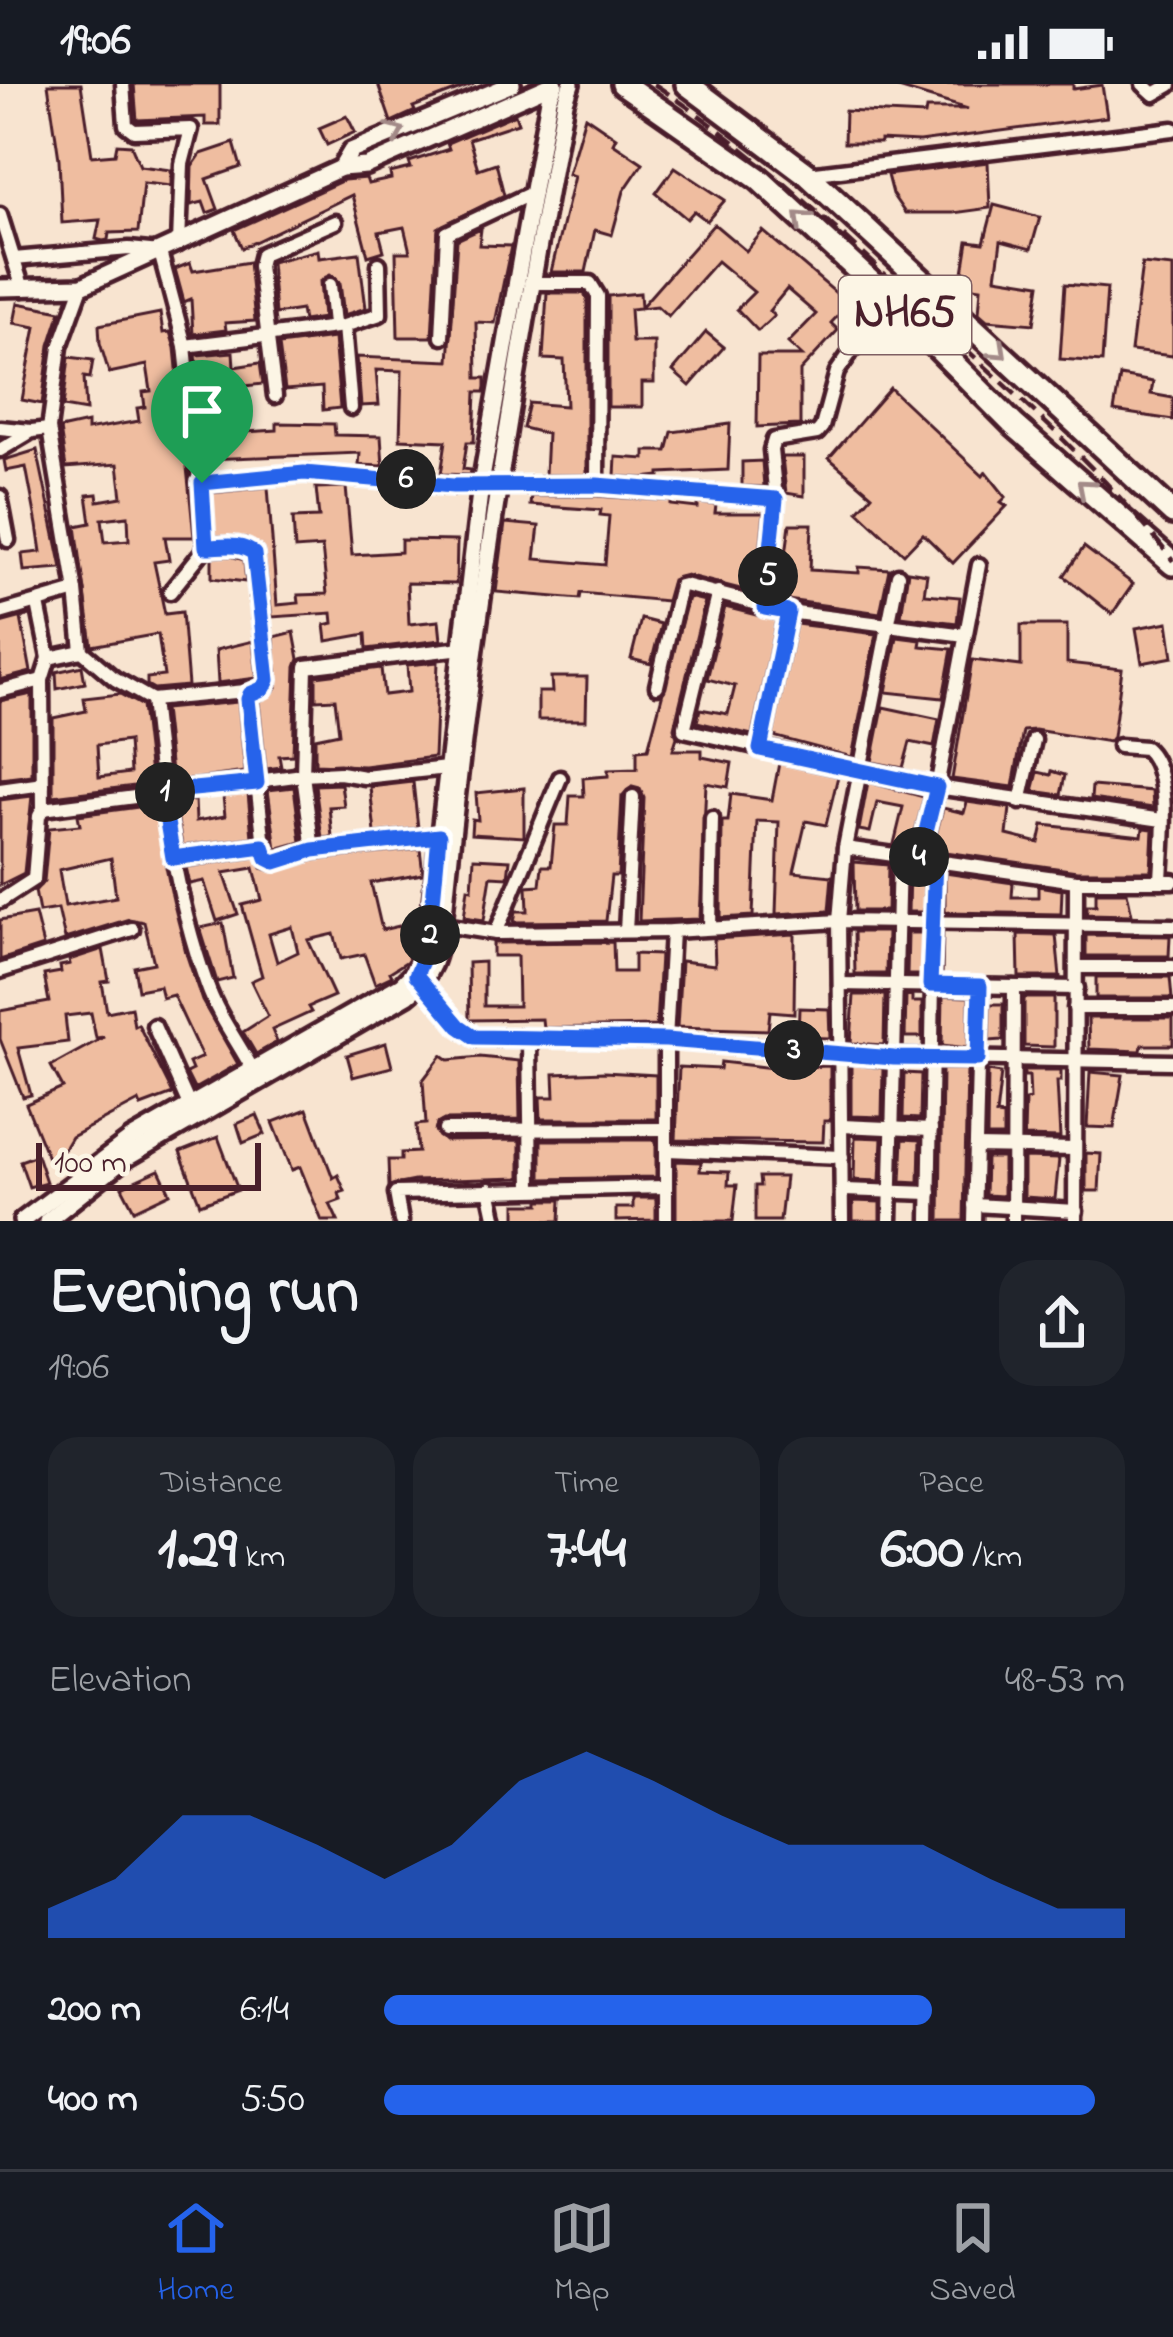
<!DOCTYPE html>
<html lang="en">
<head>
<meta charset="utf-8">
<style>
  :root { --surface:#171b24; --page:#20242c; --text:#f1f3f6; --muted:#9ea1a6; --line:#363941; --accent:#2563eb }
  body { margin:0; font-family:"Indie Flower",sans-serif; background:var(--page); color:var(--text); height:100vh; display:flex; flex-direction:column; font-size:45px; white-space:nowrap }
  * { box-sizing:border-box; margin:0 }
  p { font-size:39px; color:var(--muted) }
  .icon { flex:none; width:66px; height:66px; fill:none; stroke:currentColor; stroke-width:2; stroke-linecap:round; stroke-linejoin:round }
  .map { position:relative; height:1137px; overflow:hidden }
  .side { display:flex; flex-direction:column; background:var(--surface); flex:1 }
  .side>* { flex:none }
  .scale { position:absolute; left:36px; bottom:30px; width:225px; box-sizing:border-box; padding-left:12px; border:6px solid #4a1f2b; border-top:0; font-size:33px; line-height:42px; white-space:nowrap; color:#4a1f2b; -webkit-text-stroke:9px #fcf5e5; paint-order:stroke }
  .pin { position:absolute; display:grid; place-items:center; width:102px; height:102px; color:#fff; margin:-123px -51px; border-radius:50% 50% 50% 0; rotate:-45deg; box-shadow:0 0 12px #0007 }
  .pin .icon { rotate:45deg }
  .km { position:absolute; width:60px; height:60px; margin:-30px; border-radius:50%; background:#222; color:#fff; font-size:33px; line-height:60px; text-align:center }
  .round { display:grid; place-items:center; flex:none; width:126px; height:126px; border-radius:36px; background:var(--page) }
  .overview { display:flex; align-items:center; justify-content:space-between; height:204px; padding:0 48px }
  h1 { font-size:66px; font-weight:700; line-height:90px }
  .stats { display:grid; grid-template-columns:repeat(3,1fr); gap:18px; height:204px; padding:12px 48px }
  .stats div { display:grid; align-content:center; border-radius:30px; background:var(--page); text-align:center }
  .stats b { font-size:60px; font-weight:700 }
  .stats small { font-size:33px; font-weight:400 }
  .stats p { font-size:33px }
  .chart { height:336px; padding:24px 48px }
  .chart p { display:flex; justify-content:space-between }
  .chart svg { width:100%; height:216px; margin-top:12px; fill:var(--accent); opacity:.7 }
  ul { padding:0 48px; list-style:none; font-size:39px }
  li { display:grid; grid-template-columns:192px 144px 1fr; align-items:center; height:90px }
  li i { height:30px; border-radius:15px; background:var(--accent) }
  .status { display:flex; justify-content:space-between; align-items:center; height:84px; padding:0 60px; background:var(--surface); direction:ltr }
  .status svg { height:33px; fill:currentColor }
  .dock { display:flex; justify-content:space-around; align-items:center; height:168px; border-top:3px solid var(--line); background:var(--surface); font-size:33px; color:var(--muted) }
  .dock a { display:grid; justify-items:center; gap:6px }
  .dock .on { color:var(--accent) }
  .map>svg:first-child { display:block }
</style>
</head>
<body>
<div class="status"><b>19:06</b><svg viewBox="0 0 49 12"><path d="M0 12V9h3v3zM5 12V6h3v6zM10 12V3h3v9zM15 12V0h3v12zM26 1h20v11H26zM47 4h2v5h-2z"/></svg></div>
<div class="map">
<svg width="1173" height="1137" viewBox="0 0 1173 1137">
  <rect width="100%" height="100%" fill="#f8e4d0"/>
  <filter id="ink" filterUnits="userSpaceOnUse"><feTurbulence type="fractalNoise" baseFrequency=".00833" numOctaves="2"/><feDisplacementMap in="SourceGraphic" scale="24" xChannelSelector="R" yChannelSelector="G"/><feConvolveMatrix kernelMatrix="1 2 1 2 8 2 1 2 1" color-interpolation-filters="sRGB"/></filter>
  <g filter="url(#ink)">
    <g fill="#efbda0" stroke="#4a1f2b" stroke-width="3" fill-rule="evenodd">
      <path d="M48,0H81L92,72L115,70L117,60L131,61L140,82L171,86V102L143,99L138,148L109,149L108,156L103,157L96,155L100,136L62,139L59,75Z"/>
      <path d="M134,0H220V41H205V33L137,36Z"/>
      <path d="M378,0H474L413,23L415,27L391,38Z"/>
      <path d="M898,0H1073V5L1102,1L1107,33L919,58L880,56V59H844L845,27L925,31L926,25H968L898,4Z"/>
      <path d="M515,30L518,39L469,55L478,85L496,79L504,111L438,144L432,253H398L396,168H410L404,143L379,148L384,167L368,172L352,111L242,164L234,146L344,96L366,94L368,100L391,95L390,89L411,84L409,78L449,65L447,59Z"/>
      <path d="M347,32L355,48L327,61L319,44Z"/>
      <path d="M585,32L616,53L613,59L643,79L624,107L612,151L595,146L586,188H551L574,92L568,90Z"/>
      <path d="M234,59L241,83L207,95L218,125L207,129L203,118L191,121L192,83L201,70Z"/>
      <path d="M988,78L990,124L953,129H905L892,110L887,91Z"/>
      <path d="M675,83L725,116L707,137L694,127L687,135L656,109Z"/>
      <path d="M994,121L1040,133L1031,165L1001,157L996,193L1040,200L1034,240L987,236L979,229L981,204L961,201L968,157L984,159Z"/>
      <path d="M714,140L746,167L763,147L849,220L831,239L838,246L800,287V341L757,343L758,272H802L788,259L816,230L787,205L769,227L774,232L758,247L737,225L754,208L717,177L668,232L657,222L630,225L632,258H654V299H642V323H608V212L640,209L641,223Z"/>
      <path d="M481,145L479,161L511,162L495,239L476,238L477,294H486V303L485,308H476L474,358H467L463,385L471,386L470,391L441,390L446,357L400,355L402,287L376,286L379,321L361,322L357,273L449,277L457,156Z"/>
      <path d="M318,166L319,174L359,169L366,224L344,231L340,199L330,191L320,198L323,234L303,237L301,226L275,230L271,178Z"/>
      <path d="M249,178L255,237L225,239L226,246L193,250L191,215L184,218L175,185L190,179L193,187Z"/>
      <path d="M1142,180L1173,183V272L1131,267Z"/>
      <path d="M1065,200L1107,204L1102,278L1060,275Z"/>
      <path d="M547,209H584L587,215V391H545L547,350L523,344L529,319L566,322L564,276L543,275Z"/>
      <path d="M18,219L61,227L50,261L42,320L22,316L36,243L14,239Z"/>
      <path d="M160,229L163,249L170,248L175,264L194,453H165L169,476L154,478L165,530L182,528L188,602L154,605L147,601V594L164,592L158,550L92,562L76,442L91,439L87,411L97,410L98,417L122,413L118,380L66,384L60,345L87,339V346L139,337L137,324L145,323L143,308L151,307L147,281L109,289L100,259L99,241ZM128,432L129,456L105,458L102,435Z"/>
      <path d="M706,248L724,263L690,302L673,287Z"/>
      <path d="M334,254L340,324L323,326L322,303L285,306L279,261Z"/>
      <path d="M233,268L234,283L260,279L263,300L236,303L237,309L227,310L231,349L277,346V339L334,340L335,351L381,352L383,382L359,381L360,369L207,375L196,271Z"/>
      <path d="M69,273L93,276L90,294L84,293L86,327L63,323Z"/>
      <path d="M1120,292L1153,298L1151,310L1173,314V336L1114,327Z"/>
      <path d="M890,304L983,392L986,388L1006,413L1001,418L1007,422L953,479L923,450L904,470L858,427L872,411L829,374Z"/>
      <path d="M730,340L728,386L660,389V392L643,394L615,392L616,373L645,375V367H667L672,348Z"/>
      <path d="M37,366L62,484L24,487L22,470L41,468L37,441L26,383L6,387L4,376Z"/>
      <path d="M782,373H804V412L786,409Z"/>
      <path d="M762,377L764,403L742,402V378Z"/>
      <path d="M268,403L277,521L299,519L298,511L327,510L322,463L295,465L293,434L319,433L316,404L346,403L352,471L401,468V456L457,457L456,500L407,499L409,540L439,537L441,556L367,565L366,550L327,557L325,541L333,539L332,529L272,533L263,466L246,454L215,452L211,409Z"/>
      <path d="M531,412H597L671,417V421L698,424V419L716,421L715,429H764L756,509L686,491L672,496L666,517L581,509L580,515L496,508L505,439L539,442L535,475L605,481L609,432L600,431L601,426L530,421Z"/>
      <path d="M790,440H812L810,486L859,489V483L889,485L880,529L780,515Z"/>
      <path d="M1084,463L1133,500L1112,530L1064,492Z"/>
      <path d="M231,472L244,476L246,498L212,494V473Z"/>
      <path d="M908,487L927,490L924,510L960,513L957,539L901,532Z"/>
      <path d="M688,513L705,517L674,644L677,653L673,666H702V673L732,679L728,703L706,699L700,835L639,837L644,714L640,705L632,703L622,712L618,792H611L606,837L514,838L516,827H528L527,802L540,801L542,782H551L555,741H568L570,712H584L583,694L608,692V686L637,685V666L648,665Z"/>
      <path d="M725,523L776,536L752,651L697,638L700,625L728,630L735,602L707,595Z"/>
      <path d="M30,531L21,534L31,588L0,596V539Z"/>
      <path d="M641,535L661,540L651,580L631,575Z"/>
      <path d="M1168,538L1173,573L1142,579L1136,544Z"/>
      <path d="M796,540L876,550L852,673L773,652Z"/>
      <path d="M1021,541H1067V579L1122,585L1113,653L1109,658L1035,646L1023,647L1013,703L952,695L972,576L1021,582Z"/>
      <path d="M294,548L299,575L296,583L293,671L279,672L281,683L266,685L259,618L277,603L274,553Z"/>
      <path d="M897,553L921,556L920,562L952,565L943,614L886,608Z"/>
      <path d="M253,557L257,594L218,599L216,566Z"/>
      <path d="M438,578L434,673L364,682L315,680V654L339,649L335,615L316,616V592L381,584L384,611L409,608L407,581Z"/>
      <path d="M82,582L85,599L57,605L56,588Z"/>
      <path d="M551,593H587L586,636H538V608H552Z"/>
      <path d="M32,610V691L0,695V617Z"/>
      <path d="M120,610L142,622L151,700L53,712V634L86,627L84,614ZM128,657L130,689L99,693L97,661Z"/>
      <path d="M238,618L245,688L172,698L164,625Z"/>
      <path d="M883,623L939,635L934,663L910,658L903,684L872,678Z"/>
      <path d="M779,679L838,692L826,741L806,737L794,788L832,792L829,827L776,830L779,738L757,737L753,832L721,834L722,737H728L731,710L772,716Z"/>
      <path d="M1052,687L1065,691L1061,711L1033,707L1038,688L1051,691Z"/>
      <path d="M413,698L418,744L375,749L370,703Z"/>
      <path d="M868,698L924,713L911,763L894,760L903,723L877,718L870,748L859,746Z"/>
      <path d="M341,700L344,722L329,723L332,753L322,754L315,701Z"/>
      <path d="M1092,702L1152,707L1153,724L1091,715Z"/>
      <path d="M294,703L301,758L276,765L268,706Z"/>
      <path d="M524,704V753L471,750L472,735L478,736L476,709Z"/>
      <path d="M248,709L252,753L182,762L175,718L195,716L196,737L225,732L223,712Z"/>
      <path d="M32,712L24,789L0,801V716Z"/>
      <path d="M967,718L1010,724L1007,751L1039,759L1043,741L1142,752L1143,744L1153,745L1151,787H1077L932,766L943,724L964,729Z"/>
      <path d="M154,721L186,869L202,917L238,980L194,1005L186,989L192,986L189,979L202,973L173,911L162,914L159,902L138,906L134,883L154,879L144,838L129,835L65,855L58,825L39,828L35,807L44,797L49,744L80,741L78,731ZM111,774L116,813L65,822L59,786Z"/>
      <path d="M420,765L423,790L371,799L382,846L399,842L409,876L390,888L392,892L375,900L364,870L341,875L334,850L308,856L334,912L308,923L311,928L272,946L277,958L256,970L243,948L268,932L251,897L262,892L242,821L262,816L254,784L224,789L238,830L217,837L204,797L190,800L186,783L257,773L262,784L272,787L315,776ZM292,843L298,868L277,878L269,850Z"/>
      <path d="M474,774L510,776L508,793L491,792L484,836L464,833L468,804L472,805Z"/>
      <path d="M854,778L888,781L887,827H855Z"/>
      <path d="M909,784L924,786V828H908Z"/>
      <path d="M945,789L1013,799L1012,813H1038V802L1062,806L1061,830L945,828Z"/>
      <path d="M1096,808H1127L1132,831L1087,830V821H1096Z"/>
      <path d="M35,830L43,862L0,876V836Z"/>
      <path d="M223,839L233,894L217,898L200,844Z"/>
      <path d="M854,848H887L886,890H855Z"/>
      <path d="M908,849H923V891H907Z"/>
      <path d="M795,850L794,929L770,927L768,946L677,943L681,877L715,881L714,855Z"/>
      <path d="M1018,850L1056,851L1060,893H1019Z"/>
      <path d="M1086,851L1170,852L1169,872H1086Z"/>
      <path d="M613,858L614,888H634V870L660,871L656,942L543,944L542,935L469,936L468,879L484,878V922H518L517,872H493V859Z"/>
      <path d="M103,865L109,897L102,898L107,928L131,923L134,942L138,940L173,1010L141,1022L139,1017L71,1053L62,1068L48,1074L26,1020L63,1004L51,982L104,953L96,954L91,929L65,932L68,958L18,964L31,1011L23,1013L0,955V927L49,918L44,891L61,888L60,882L70,880L69,876Z"/>
      <path d="M1096,893H1170L1172,914H1096Z"/>
      <path d="M854,911H885L884,961L851,959Z"/>
      <path d="M906,912H912V918H922V953H905Z"/>
      <path d="M943,912L969,913L968,964L942,961Z"/>
      <path d="M1024,914H1054V963L1024,962Z"/>
      <path d="M990,920H1003V956L989,957Z"/>
      <path d="M799,924L829,925L830,954L798,953Z"/>
      <path d="M1088,934H1173V961H1142L1141,967L1089,965Z"/>
      <path d="M386,959L392,983L353,993L347,971Z"/>
      <path d="M442,971L449,976L480,973L519,977L520,1035L444,1036L437,1040L435,1047L445,1057L520,1056V1094L414,1097L389,1102L388,1076H401V1069L418,1068L416,1041L426,1040L423,996Z"/>
      <path d="M721,978L773,984L830,982V1037H824L823,1058L676,1056L679,983L720,985Z"/>
      <path d="M851,980L883,984L882,1033L851,1032Z"/>
      <path d="M942,985H967L964,1137H940Z"/>
      <path d="M1024,986H1061V997H1057L1060,1054L1024,1053L1025,1016L1030,1015L1029,992H1024Z"/>
      <path d="M988,987L1001,989L996,1031L1003,1032V1053H987Z"/>
      <path d="M604,988L656,991V1035H541L540,1013H555L554,990Z"/>
      <path d="M1090,988L1123,991L1114,1044L1087,1043Z"/>
      <path d="M904,989L921,990L920,1035L903,1034Z"/>
      <path d="M307,1025L333,1094L338,1091L345,1107L339,1109L341,1116L330,1120L338,1137H322L300,1083L292,1086L273,1038Z"/>
      <path d="M257,1031L265,1050L243,1059L237,1040Z"/>
      <path d="M218,1053L238,1106L200,1120L180,1068Z"/>
      <path d="M855,1053L882,1054L880,1097L854,1096Z"/>
      <path d="M903,1055L920,1056L919,1098L901,1097Z"/>
      <path d="M541,1056H656V1093L541,1095Z"/>
      <path d="M1086,1069L1101,1070L1099,1107H1086Z"/>
      <path d="M37,1071L46,1098L29,1103L20,1077Z"/>
      <path d="M986,1074H1003V1112L985,1111Z"/>
      <path d="M1024,1074L1059,1075L1055,1115L1024,1113Z"/>
      <path d="M676,1077L701,1078L700,1087L729,1088L728,1101H737L733,1137H676Z"/>
      <path d="M159,1086L170,1109L134,1126L122,1103Z"/>
      <path d="M759,1093H785L780,1137H755V1102H760Z"/>
      <path d="M633,1114H656V1136L616,1137V1124H633Z"/>
      <path d="M540,1116H561L560,1137H516V1120H540Z"/>
      <path d="M853,1117L880,1118V1137H853Z"/>
    </g>
    <g fill="none" stroke-linecap="round" stroke-linejoin="round">
      <g stroke="#4a1f2b" stroke-width="21">
        <g id="minor">
          <path d="M123,0L126,41L134,47L191,45L182,80L179,160"/>
          <path d="M1143,0L1154,10L1170,1"/>
          <path d="M808,90L1173,45"/>
          <path d="M0,131L23,205"/>
          <path d="M14,175L129,165L160,168L185,262L206,463L170,508"/>
          <path d="M530,199H590L598,212L597,401"/>
          <path d="M330,201L334,240"/>
          <path d="M344,242L351,324"/>
          <path d="M442,253L447,149L534,108"/>
          <path d="M185,262L344,242L380,230L379,180"/>
          <path d="M275,312L259,182L262,170L335,138"/>
          <path d="M0,344L31,347"/>
          <path d="M0,366L32,347L49,345"/>
          <path d="M202,399L304,389L453,402L597,401L776,415L765,523"/>
          <path d="M0,413L8,456"/>
          <path d="M776,415L771,366L774,356L817,349L822,343L837,288L873,236"/>
          <path d="M206,463C222,462 241,458 254,470L268,596L267,601L254,607L248,615L264,762L270,777L313,766L303,691L306,583L462,564"/>
          <path d="M76,507L82,567"/>
          <path d="M718,508L684,646L937,703L1162,736"/>
          <path d="M38,520L49,574"/>
          <path d="M0,529L76,507L49,345L60,263L82,202"/>
          <path d="M657,602L680,502L684,501L788,528L965,551"/>
          <path d="M256,606L152,616L115,595L82,567L49,574L42,596L43,725L303,691L340,689L364,693L447,684"/>
          <path d="M0,607L42,596"/>
          <path d="M152,616C162,712 174,809 207,901C218,933 241,962 256,992"/>
          <path d="M1119,662L1145,664C1173,688 1162,761 1161,797"/>
          <path d="M760,665L788,528"/>
          <path d="M0,706L43,700"/>
          <path d="M1020,718L1034,656"/>
          <path d="M845,764L1076,797H1173"/>
          <path d="M313,766L439,752"/>
          <path d="M173,774L264,762"/>
          <path d="M919,775L937,703L979,481"/>
          <path d="M0,817L34,795L39,732L43,725"/>
          <path d="M439,840L496,849L672,847L839,837L1173,842"/>
          <path d="M710,844L712,734"/>
          <path d="M626,847L633,713"/>
          <path d="M496,849L560,694"/>
          <path d="M1077,883H1173"/>
          <path d="M0,887L132,845"/>
          <path d="M416,891L459,942L475,953L666,956L894,973L1173,978"/>
          <path d="M840,900L1077,904"/>
          <path d="M1075,924H1173"/>
          <path d="M154,942L189,1021"/>
          <path d="M529,957L531,1104"/>
          <path d="M842,1042L931,1046"/>
          <path d="M445,1046L666,1045"/>
          <path d="M976,1063L1074,1065"/>
          <path d="M667,1066L842,1073"/>
          <path d="M489,1105L496,1137"/>
          <path d="M844,1106L930,1109"/>
          <path d="M974,1121L1076,1127"/>
          <path d="M401,1137L396,1109L666,1103"/>
          <path d="M666,1137V956L672,847"/>
          <path d="M842,1137L839,837L845,764L898,491"/>
          <path d="M890,1137L899,772"/>
          <path d="M929,1137L935,777"/>
          <path d="M974,1137L980,902"/>
          <path d="M1013,1137L1014,903"/>
          <path d="M1075,1137L1076,797"/>
        </g>
      </g>
      <g stroke="#4a1f2b" stroke-width="24">
        <g id="tertiary">
          <path d="M341,84L351,67L512,0"/>
          <path d="M0,204L82,202L341,84L366,82L553,0"/>
          <path d="M22,1137L131,1055L401,901L425,877L481,400L549,15L555,0"/>
          <path d="M47,1137L125,1075L408,911C433,892 437,871 443,841C469,564 514,291 565,18L571,0"/>
        </g>
      </g>
      <g stroke="#4a1f2b" stroke-width="30">
        <g id="trunk">
          <path d="M623,0L759,95L888,214L1014,341L1173,480"/>
          <path d="M687,0L807,90L1173,429"/>
        </g>
      </g>
      <use href="#minor" stroke="#fcf5e5" stroke-width="12"/>
      <use href="#tertiary" stroke="#fcf5e5" stroke-width="15"/>
      <use href="#trunk" stroke="#fcf5e5" stroke-width="21"/>
      <path stroke="#4a1f2b" stroke-width="4.5" stroke-dasharray="18 9" stroke-linecap="butt" d="M654,0C759,69 849,157 941,242C1022,317 1106,389 1173,477"/>
    </g>
    <defs><path id="oneway-chevron" d="M-2-3.5L2.5 0L-2 3.5" fill="none" stroke-width="1.6" stroke-linecap="round" stroke-linejoin="round" transform="scale(3)"/></defs>
    <g stroke="#a38a88">
      <use href="#oneway-chevron" transform="translate(396 48) rotate(-23)"/>
      <use href="#oneway-chevron" transform="translate(802 135) rotate(-137)"/>
      <use href="#oneway-chevron" transform="translate(999 267) rotate(43)"/>
      <use href="#oneway-chevron" transform="translate(1085 403) rotate(-139)"/>
    </g>
  </g>
  <g fill="none" stroke-linecap="round" stroke-linejoin="round" filter="url(#ink)">
    <g stroke="#fff" stroke-width="24">
      <path id="route" d="M304,389L453,402L597,401L776,415L765,524L788,528L760,665L937,703L919,775L935,777L930,901L980,902L978,975L894,974L666,956L475,953L459,942L416,891L429,861L439,752L313,766L275,778L267,774L263,762L173,774L162,708L257,699L248,615L250,610L264,604L268,596L254,470C241,458 222,463 206,463L202,399Z"/>
    </g>
    <use href="#route" stroke="#2563eb" stroke-width="15"/>
  </g>
  <g text-anchor="middle" dominant-baseline="central" stroke-width="12" stroke-linejoin="round" paint-order="stroke">
    <rect fill="#fcf5e5" stroke="#7f5f63" stroke-width="3" x="839" y="192" width="132" height="78" rx="9"/>
    <g font-size="45" font-weight="bold" fill="#4a1f2b">
      <text x="905" y="231">NH65</text>
    </g>
  </g>
</svg>
<div class="scale">100 m</div>
<div class="pin" style="left:202px;top:399px;background:#1e9e55"><svg class="icon" aria-label="arrive" viewBox="0 0 24 24"><path d="M6 21V4h12l-3 4 3 4H6"/></svg></div>
<b class="km" style="left:165px;top:708px">1</b>
<b class="km" style="left:430px;top:851px">2</b>
<b class="km" style="left:794px;top:966px">3</b>
<b class="km" style="left:919px;top:773px">4</b>
<b class="km" style="left:768px;top:492px">5</b>
<b class="km" style="left:406px;top:395px">6</b>
</div>
<section class="side">
<div class="overview"><div><h1>Evening run</h1><p>19:06</p></div><a class="round"><svg class="icon" aria-label="share" viewBox="0 0 24 24"><path d="M12 15V3M7 8l5-5 5 5M5 13v7h14v-7"/></svg></a></div>
<div class="stats">
<div><p>Distance</p><b>1.29<small> km</small></b></div>
<div><p>Time</p><b>7:44</b></div>
<div><p>Pace</p><b>6:00<small> /km</small></b></div>
</div>
<div class="chart"><p><span>Elevation</span>48–53 m</p>
<svg viewBox="0 0 160 44" preserveAspectRatio="none"><path d="M0 44V38L10 32L20 19L30 19L40 25L50 32L60 25L70 12L80 6L90 12L100 19L110 25L120 25L130 25L140 32L150 38L160 38V44z"/></svg>
</div>
<ul>
<li><b>200 m</b>6:14<i style="width:74%"></i></li>
<li><b>400 m</b>5:50<i style="width:96%"></i></li>
</ul>
</section>
<nav class="dock">
<a class="on"><svg class="icon" aria-label="home" viewBox="0 0 24 24"><path d="M3 11l9-7 9 7M6 9v11h12V9"/></svg>Home</a>
<a><svg class="icon" aria-label="map" viewBox="0 0 24 24"><path d="M3 6l6-2 6 2 6-2v14l-6 2-6-2-6 2zM9 4v14M15 6v14"/></svg>Map</a>
<a><svg class="icon" aria-label="saved" viewBox="0 0 24 24"><path d="M7 4h10v16l-5-4-5 4z"/></svg>Saved</a>
</nav>
</body>
</html>
